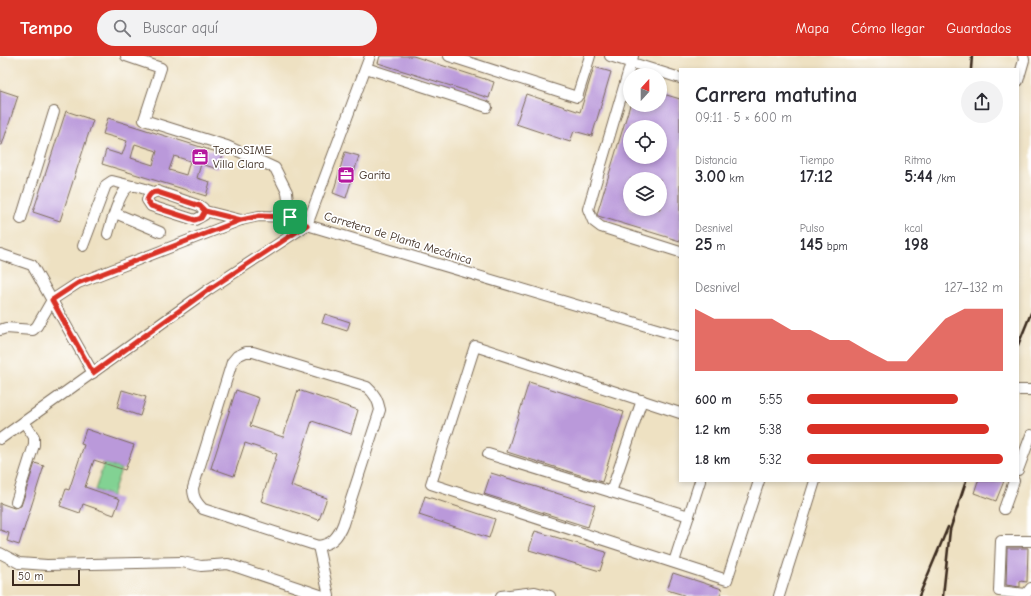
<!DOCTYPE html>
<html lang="es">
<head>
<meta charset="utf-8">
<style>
  :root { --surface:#fff; --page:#f2f2f3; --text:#2b2b33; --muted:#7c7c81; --accent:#d93025 }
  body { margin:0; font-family:"Comic Neue",sans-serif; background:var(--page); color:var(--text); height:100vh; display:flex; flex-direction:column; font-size:15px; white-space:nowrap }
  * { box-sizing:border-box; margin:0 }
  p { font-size:13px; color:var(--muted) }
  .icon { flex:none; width:22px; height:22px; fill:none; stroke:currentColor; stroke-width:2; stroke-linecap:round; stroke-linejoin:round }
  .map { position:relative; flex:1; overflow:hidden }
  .sheet { position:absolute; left:679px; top:12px; width:340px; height:414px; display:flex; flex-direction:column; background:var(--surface); border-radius:0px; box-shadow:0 2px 6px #0003 }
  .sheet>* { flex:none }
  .needle { width:26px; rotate:21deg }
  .tools { position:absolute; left:623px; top:12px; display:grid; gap:8px }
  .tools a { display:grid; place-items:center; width:44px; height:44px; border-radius:50%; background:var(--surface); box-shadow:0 2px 6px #0003; font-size:20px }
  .scale { position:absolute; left:12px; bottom:10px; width:68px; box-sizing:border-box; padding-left:4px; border:2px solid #3b2a1e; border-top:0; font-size:11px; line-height:14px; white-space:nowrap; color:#3b2a1e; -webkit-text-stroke:3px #fff; paint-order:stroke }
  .pin { position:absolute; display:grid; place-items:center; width:34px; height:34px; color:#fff; margin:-17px; border-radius:8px; box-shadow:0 2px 6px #0006 }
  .round { display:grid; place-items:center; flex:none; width:42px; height:42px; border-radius:21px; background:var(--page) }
  .head { display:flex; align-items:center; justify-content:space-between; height:68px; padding:0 16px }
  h1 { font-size:22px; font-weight:600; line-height:30px }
  .metrics { display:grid; grid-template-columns:repeat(3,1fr); gap:6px; height:68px; padding:4px 16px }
  .metrics div { display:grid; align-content:center }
  .metrics b { font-size:17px; font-weight:600 }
  .metrics small { font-size:11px; font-weight:400 }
  .metrics p { font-size:11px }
  .chart { height:112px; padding:8px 16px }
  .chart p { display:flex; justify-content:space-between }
  .chart svg { width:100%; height:72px; margin-top:4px; fill:var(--accent); opacity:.7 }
  ul { padding:0 16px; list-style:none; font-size:13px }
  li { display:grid; grid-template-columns:64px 48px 1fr; align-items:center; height:30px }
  li i { height:10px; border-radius:5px; background:var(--accent) }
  header { display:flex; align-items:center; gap:24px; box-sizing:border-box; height:56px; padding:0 20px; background:var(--accent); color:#fff }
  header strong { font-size:19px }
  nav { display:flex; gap:22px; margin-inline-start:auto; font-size:14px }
  .search { width:280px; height:36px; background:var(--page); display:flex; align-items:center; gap:10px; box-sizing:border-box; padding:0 14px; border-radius:22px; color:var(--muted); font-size:15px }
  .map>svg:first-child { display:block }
</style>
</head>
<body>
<header>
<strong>Tempo</strong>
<div class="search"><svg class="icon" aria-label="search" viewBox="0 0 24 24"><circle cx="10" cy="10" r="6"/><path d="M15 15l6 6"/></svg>Buscar aquí</div>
<nav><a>Mapa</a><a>Cómo llegar</a><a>Guardados</a></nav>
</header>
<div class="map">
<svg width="1031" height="540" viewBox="0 0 1031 540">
  <rect width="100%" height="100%" fill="#fff"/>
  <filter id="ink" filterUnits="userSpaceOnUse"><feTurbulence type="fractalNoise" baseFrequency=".025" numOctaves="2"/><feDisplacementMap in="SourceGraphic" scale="8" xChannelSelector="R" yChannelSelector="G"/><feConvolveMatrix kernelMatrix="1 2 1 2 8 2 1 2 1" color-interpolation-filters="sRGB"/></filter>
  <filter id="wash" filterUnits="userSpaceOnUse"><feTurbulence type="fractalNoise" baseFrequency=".012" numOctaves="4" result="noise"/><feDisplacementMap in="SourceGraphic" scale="16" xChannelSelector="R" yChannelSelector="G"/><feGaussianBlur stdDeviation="0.9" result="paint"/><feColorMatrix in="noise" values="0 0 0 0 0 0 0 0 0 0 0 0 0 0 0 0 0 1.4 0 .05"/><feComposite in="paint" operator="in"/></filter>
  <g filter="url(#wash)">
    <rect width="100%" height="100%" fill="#eee1c2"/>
    <path fill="#82d293" stroke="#5e7e58" d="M104,407L121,413L112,440L95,434Z"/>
    <g id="blocks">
      <g fill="#ba99da" fill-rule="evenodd">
        <path d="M380,0H413L494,26L489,42L378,7Z"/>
        <path d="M594,11L611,16L592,80L574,75L570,86L516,68L526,38L580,56Z"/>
        <path d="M0,34L18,40L2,89H0Z"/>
        <path d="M660,37L680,43V185L598,160L597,158L630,49H660ZM630,71H660V101H630ZM630,123H660V153H630Z"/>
        <path d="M66,55L93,64L60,165L33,156Z"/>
        <path d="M108,62L223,98L218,113L201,108L197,122L210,126L206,140L102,108L106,94L122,99L127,85L103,78ZM135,88L157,95L153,109L131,102ZM174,100L190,105L186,119L169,114Z"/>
        <path d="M345,96L359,100L346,142L333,137Z"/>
        <path d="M325,258L350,266L347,275L322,267Z"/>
        <path d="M529,326L624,356L602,426L507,396Z"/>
        <path d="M122,334L146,341L140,360L117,352Z"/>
        <path d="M236,334L259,342L250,370L283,381L298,334L358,354L351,378L312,365L291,430L327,442L319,464L261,445L277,398L245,387L234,420L211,412Z"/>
        <path d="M86,373L134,389L125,414L94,404L85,431L120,443L114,459L83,448L80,457L60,450L66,433L69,434L84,389L81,388Z"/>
        <path d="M35,407L44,410L19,489L7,485L9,477L0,474V447L14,452L21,450Z"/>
        <path d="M491,417L595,449L588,471L484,438Z"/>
        <path d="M978,425H1004L996,445L974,437Z"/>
        <path d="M425,440L495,463L489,482L419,459Z"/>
        <path d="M535,475L606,496L600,515L529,494Z"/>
        <path d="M1007,492H1028L1027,526L1020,525V531L1006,529Z"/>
        <path d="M673,517L722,533L720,540H687L667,534Z"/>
      </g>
    </g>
  </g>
  <g filter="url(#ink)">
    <use href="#blocks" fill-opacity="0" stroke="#7a6a57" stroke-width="1"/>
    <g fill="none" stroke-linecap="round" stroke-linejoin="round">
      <g stroke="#7a6a57" stroke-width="12">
        <g id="minor">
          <path d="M126,0L161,12L144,64L227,90L275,112L287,136L290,161"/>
          <path d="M449,0L577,41L590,0"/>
          <path d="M610,0L680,22"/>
          <path d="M633,0L588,153L593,165L601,171L680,196"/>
          <path d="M366,12L487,51"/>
          <path d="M1018,25L1024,4L1023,0"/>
          <path d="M157,135L200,150L203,152L204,159L195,164L151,150L147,144L149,139Z"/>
          <path d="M205,155L241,164"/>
          <path d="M115,157L160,176"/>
          <path d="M21,163L54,56"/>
          <path d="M108,178C111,168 120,132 131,130C137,129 147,134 153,136"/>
          <path d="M83,190L106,129L112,125L132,130"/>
          <path d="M0,198L32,209L93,317"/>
          <path d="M0,274L6,272L33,274L37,270L52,244L78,227L241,164L259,160L290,161L307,169L370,0"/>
          <path d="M246,296H253L367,331C375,338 378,344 380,354L343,468C338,481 332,488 318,490L203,453C196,446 193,441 193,432L232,306L237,300Z"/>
          <path d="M1018,334H1031"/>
          <path d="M680,357L475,290L431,428L727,524L759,425"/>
          <path d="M0,383L208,234L307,169L680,280"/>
          <path d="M488,398L689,460"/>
          <path d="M1018,414L1031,379"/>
          <path d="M611,436L642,344"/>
          <path d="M16,446L34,389V381L24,366"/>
          <path d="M1004,453L1014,425"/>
          <path d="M1031,485H1001L999,535L1026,538L1031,532"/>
          <path d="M318,490L329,540"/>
          <path d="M0,497L19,507L47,509L182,506L201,510L228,508L323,540"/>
          <path d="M674,506L700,425"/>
          <path d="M501,540L535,536L550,540"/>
          <path d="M779,540L815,425"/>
        </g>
      </g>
      <use href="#minor" stroke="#fff" stroke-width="10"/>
      <g stroke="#3b2a1e" stroke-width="2.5">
        <path d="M971,13L972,0"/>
        <path d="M1018,289L1031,257"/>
        <path d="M919,540L948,471"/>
        <path d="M943,540L950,474L966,425"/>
      </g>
    </g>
  </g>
  <g fill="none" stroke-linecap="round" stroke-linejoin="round" filter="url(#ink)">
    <g stroke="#fff" stroke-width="8">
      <path id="route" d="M290,161L260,160L241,164L205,155L200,150L157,136C151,136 149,139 147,144L151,150L195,164L201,162L205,155L241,164L78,227L52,244L93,317L208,234L307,169L290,161"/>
    </g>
    <use href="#route" stroke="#d93025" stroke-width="5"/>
  </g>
  <defs>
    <g id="office-square" transform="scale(0.9)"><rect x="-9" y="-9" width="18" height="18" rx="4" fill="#b5179e" stroke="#fff"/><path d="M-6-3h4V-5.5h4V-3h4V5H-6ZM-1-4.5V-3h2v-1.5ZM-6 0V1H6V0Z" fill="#fff"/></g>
  </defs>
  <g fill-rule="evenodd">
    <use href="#office-square" x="200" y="101"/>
    <use href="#office-square" x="346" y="119"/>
  </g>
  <g text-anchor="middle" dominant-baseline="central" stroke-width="3.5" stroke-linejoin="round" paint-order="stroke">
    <g font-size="12" fill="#3b2a1e" stroke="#fff" text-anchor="start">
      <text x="213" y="94">TecnoSIME<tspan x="213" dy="14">Villa Clara</tspan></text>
      <text x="359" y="119">Garita</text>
    </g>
    <g font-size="12" fill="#3b2a1e" stroke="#fff">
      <text transform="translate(398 182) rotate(17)">Carretera de Planta Mecánica</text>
    </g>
  </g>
</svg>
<div class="tools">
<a><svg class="needle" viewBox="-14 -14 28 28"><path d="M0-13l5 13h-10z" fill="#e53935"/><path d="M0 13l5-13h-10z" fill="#7c7c81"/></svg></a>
<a><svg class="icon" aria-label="locate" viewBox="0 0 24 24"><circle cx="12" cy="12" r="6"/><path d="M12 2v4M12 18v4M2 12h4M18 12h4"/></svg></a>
<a><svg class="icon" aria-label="layers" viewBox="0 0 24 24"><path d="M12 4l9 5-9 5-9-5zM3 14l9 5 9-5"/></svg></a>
</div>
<div class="scale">50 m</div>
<div class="pin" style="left:290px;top:161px;background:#1e9e55"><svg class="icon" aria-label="arrive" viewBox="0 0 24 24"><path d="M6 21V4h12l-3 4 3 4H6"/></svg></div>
<section class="sheet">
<div class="head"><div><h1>Carrera matutina</h1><p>09:11 · 5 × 600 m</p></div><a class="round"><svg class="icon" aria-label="share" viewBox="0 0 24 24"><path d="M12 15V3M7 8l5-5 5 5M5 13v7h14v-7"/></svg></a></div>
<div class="metrics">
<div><p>Distancia</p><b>3.00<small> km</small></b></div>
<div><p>Tiempo</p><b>17:12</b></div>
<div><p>Ritmo</p><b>5:44<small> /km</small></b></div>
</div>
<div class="metrics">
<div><p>Desnivel</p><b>25<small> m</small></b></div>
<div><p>Pulso</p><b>145<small> bpm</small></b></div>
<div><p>kcal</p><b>198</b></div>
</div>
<div class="chart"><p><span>Desnivel</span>127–132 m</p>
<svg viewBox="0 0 160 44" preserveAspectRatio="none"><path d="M0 44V6L10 12L20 12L30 12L40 12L50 19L60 19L70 25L80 25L90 32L100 38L110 38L120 25L130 12L140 6L150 6L160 6V44z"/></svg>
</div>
<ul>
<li><b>600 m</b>5:55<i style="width:77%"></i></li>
<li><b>1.2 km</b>5:38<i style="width:93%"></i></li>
<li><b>1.8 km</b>5:32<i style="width:100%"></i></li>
</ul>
</section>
</div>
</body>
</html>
